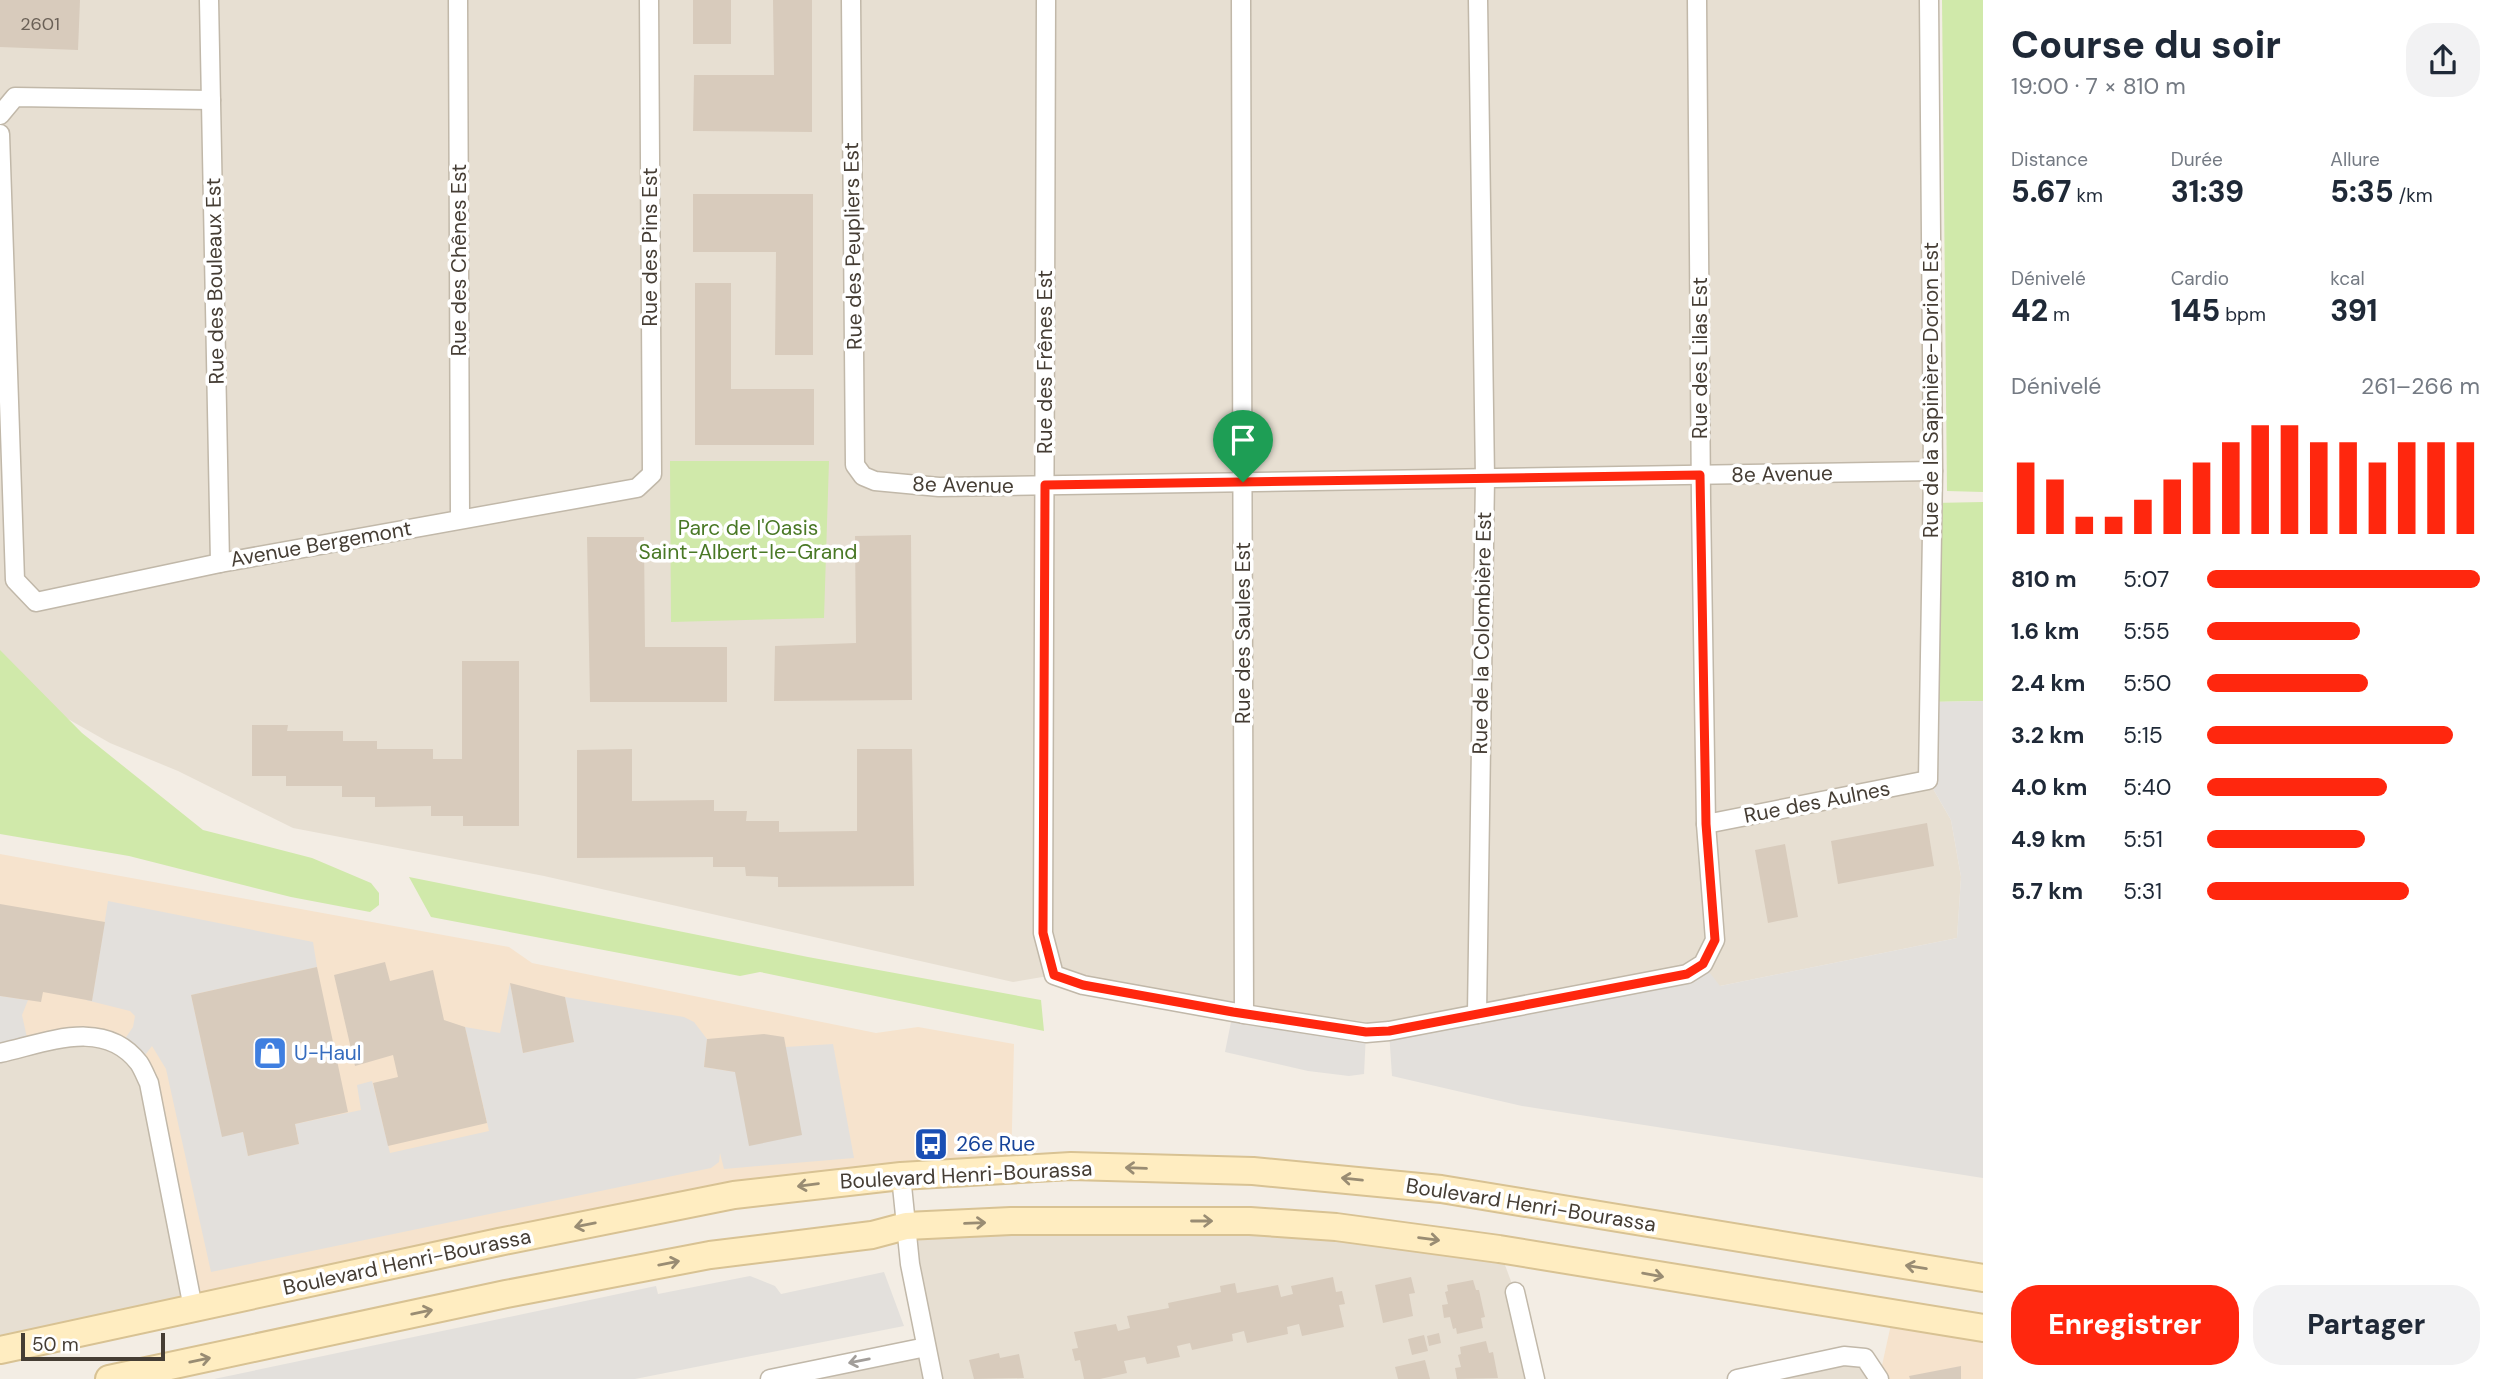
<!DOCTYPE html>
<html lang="fr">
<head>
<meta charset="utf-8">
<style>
  :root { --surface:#fff; --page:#f2f2f3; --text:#1f2937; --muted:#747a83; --accent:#ff270e }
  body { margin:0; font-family:"DM Sans",sans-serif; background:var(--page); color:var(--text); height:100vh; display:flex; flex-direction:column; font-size:26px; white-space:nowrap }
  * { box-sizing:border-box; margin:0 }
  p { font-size:23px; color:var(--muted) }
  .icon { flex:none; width:38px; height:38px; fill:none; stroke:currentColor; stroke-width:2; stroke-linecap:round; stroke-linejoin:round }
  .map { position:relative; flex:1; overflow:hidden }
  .panel { display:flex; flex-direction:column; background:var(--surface); width:525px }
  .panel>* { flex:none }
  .scale { position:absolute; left:21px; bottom:18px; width:144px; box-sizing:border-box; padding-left:7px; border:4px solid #453d34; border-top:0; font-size:19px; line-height:24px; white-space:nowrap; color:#453d34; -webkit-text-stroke:5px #fff; paint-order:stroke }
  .pin { position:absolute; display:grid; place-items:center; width:60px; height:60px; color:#fff; margin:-72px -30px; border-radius:50% 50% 50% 0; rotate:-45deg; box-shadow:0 0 7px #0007 }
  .pin .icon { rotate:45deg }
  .round { display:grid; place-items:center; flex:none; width:74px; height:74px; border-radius:28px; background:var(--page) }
  .head { display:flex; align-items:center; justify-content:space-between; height:119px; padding:0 28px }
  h1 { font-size:38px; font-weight:800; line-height:52px }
  .stats { display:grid; grid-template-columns:repeat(3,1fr); gap:10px; height:119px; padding:7px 28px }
  .stats div { display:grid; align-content:center }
  .stats b { font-size:30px; font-weight:800 }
  .stats small { font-size:19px; font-weight:400 }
  .stats p { font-size:19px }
  .chart { height:196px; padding:14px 28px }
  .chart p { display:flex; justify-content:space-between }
  .chart svg { width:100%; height:126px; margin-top:7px; stroke:var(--accent); stroke-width:6 }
  .primary-button { display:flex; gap:14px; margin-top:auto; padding:14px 28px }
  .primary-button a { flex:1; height:80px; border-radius:28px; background:var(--accent); color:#fff; font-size:28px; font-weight:800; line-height:80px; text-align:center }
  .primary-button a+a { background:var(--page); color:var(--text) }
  ul { padding:0 28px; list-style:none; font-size:23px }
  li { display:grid; grid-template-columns:112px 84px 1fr; align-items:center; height:52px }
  li i { height:18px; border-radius:9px; background:var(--accent) }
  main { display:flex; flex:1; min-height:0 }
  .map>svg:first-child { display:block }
</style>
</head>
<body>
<main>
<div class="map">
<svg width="1983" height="1379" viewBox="0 0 1983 1379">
  <rect width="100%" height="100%" fill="#f3ede4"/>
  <g fill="#e7dfd2">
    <path d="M0,0H1929L1928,780L1951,820L1961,877L1957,938L1720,986L1389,1031L1054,975L1013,982L544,876L293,828L178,771L110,743L12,687L0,674Z"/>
    <path d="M79,1035L139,1063L193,1308L0,1350V1053Z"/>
    <path d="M1075,1220L1499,1249L1515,1292L1535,1379H791L927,1350L906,1226Z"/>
    <path d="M1865,1358L1879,1379H1737Z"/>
  </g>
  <g fill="#f6e3cd">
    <path d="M0,854L509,947L532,963L876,1033L918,1027L1014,1044L1011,1168L878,1178L193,1308L149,1083L103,1038L0,1053Z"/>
    <path d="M1893,1315L1983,1328V1379H1879Z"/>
  </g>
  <g fill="#d0e9aa">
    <path d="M1942,0H1983V492L1947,491Z"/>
    <path d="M670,461H829L824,618L671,622Z"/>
    <path d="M1983,502V701L1929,702L1933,503Z"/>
    <path d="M0,650L82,733L203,830L312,858L371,883L379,893V905L370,912L291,897L129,856L0,834Z"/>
    <path d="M409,877L808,957L1041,1000L1044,1031L760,972L740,976L431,917Z"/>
  </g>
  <g fill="#e3e0dc">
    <path d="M1983,701V1178L1522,1106L1392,1076L1389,1031L1703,964L1720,986L1957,938L1961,877L1951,820L1928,780L1929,702Z"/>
    <path d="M108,901L313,942L317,967L191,995L222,1136L243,1132L248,1156L299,1144L295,1124L361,1110L357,1085L372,1081L390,1153L489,1131L465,1027L500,1033L510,983L523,1053L574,1042L565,997L684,1017L694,1022L707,1039L704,1067L735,1072L786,1047L833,1044L854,1158L724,1169L720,1153L719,1162L711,1168L211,1272L166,1069L152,1046L139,1063L120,1046L133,1027L135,1016L130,1011L86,1000H92Z"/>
    <path d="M0,996L28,1000L22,1015L29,1047L0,1053Z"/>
    <path d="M1233,1012L1366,1033L1364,1074L1349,1076L1308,1071L1225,1052Z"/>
    <path d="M884,1272L904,1326L635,1379H214L656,1286L658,1294L750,1276L775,1286L781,1294Z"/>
  </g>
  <g fill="#d8cbbc">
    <path d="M0,0H80L78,50L0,47Z"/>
    <rect x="693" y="0" width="38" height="44"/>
    <path d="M773,0H812V132L693,131L694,75H774Z"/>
    <path d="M693,194H813V355H775L776,252H693Z"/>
    <path d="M695,283H731V389H814V445H695Z"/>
    <path d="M911,535L912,700L774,701L775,646L856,643L855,536Z"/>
    <path d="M587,537H644L645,647H727V702H590Z"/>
    <path d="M462,661H519V826H463V816H431V806L375,807V797H342V786H286V776H252V725H288L287,731H343V741H377V749H433V759H462Z"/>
    <path d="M632,749V801L714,800V811H747L746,821H779V832L857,831V749H912L914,886L778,887V877L746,876L745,867H713V857L577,858V750Z"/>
    <path d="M1927,823L1934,866L1838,884L1831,841Z"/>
    <path d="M1785,844L1798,917L1768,923L1755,850Z"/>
    <path d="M0,904L105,922L92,1001L43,992L41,1002L0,996Z"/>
    <path d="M385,962L390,981L433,970L444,1020L465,1027L487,1123L388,1146L373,1083L398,1077L393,1055L355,1066L334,975Z"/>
    <path d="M317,967L348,1112L295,1124L299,1144L248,1156L243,1132L222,1137L191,995Z"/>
    <path d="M510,983L565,997L574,1042L523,1053Z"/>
    <path d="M764,1034L784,1037L802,1135L749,1146L735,1072L704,1067L707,1039Z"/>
    <path d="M1333,1277L1336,1292L1342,1291L1345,1304L1339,1305L1344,1327L1302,1336L1299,1324L1287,1327L1288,1334L1247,1343L1244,1331L1232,1334L1233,1341L1192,1350L1190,1343L1177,1346L1180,1357L1147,1364L1145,1357L1124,1361L1127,1373L1100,1379H1084L1080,1360L1075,1361L1072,1349L1078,1348L1074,1332L1116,1324L1118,1331L1130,1328L1127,1316L1169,1308L1168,1303L1221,1292L1220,1286L1235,1283L1237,1293L1278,1285L1281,1297L1293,1294L1291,1286Z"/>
    <path d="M1411,1277L1415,1293L1409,1294L1413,1316L1383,1323L1375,1285Z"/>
    <path d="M1473,1280L1476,1290H1479L1485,1317L1481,1318L1483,1328L1457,1334L1456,1328L1453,1329L1450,1317L1444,1318L1442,1305L1448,1304L1445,1292L1448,1291L1447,1285Z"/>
    <path d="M1439,1333L1441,1343L1429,1346L1427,1336Z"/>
    <path d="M1424,1335L1428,1351L1412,1355L1408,1339Z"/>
    <path d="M1486,1341L1489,1353L1493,1352L1498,1378L1457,1379L1455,1368L1461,1367L1458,1355L1461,1354L1460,1347Z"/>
    <path d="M999,1353L1000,1358L1019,1354L1024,1378L974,1379L969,1360Z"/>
    <path d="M1425,1360L1430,1379H1398L1395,1367Z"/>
    <path d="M1961,1366V1379H1910L1909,1376Z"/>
  </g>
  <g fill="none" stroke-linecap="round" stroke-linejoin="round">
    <g stroke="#c1b8a9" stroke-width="21">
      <g id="street">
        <path d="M209,0L220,563"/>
        <path d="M458,0L460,519"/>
        <path d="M851,0L855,465L863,476L875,481L939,487L1933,471"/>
        <path d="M1046,0L1043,933L1054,975L1083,985L1244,1014L1366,1033L1389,1031L1687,974L1703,964L1715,940L1706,824L1701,501L1697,0"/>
        <path d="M1241,0L1244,1014"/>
        <path d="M0,115L15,97L211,100"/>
        <path d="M0,134L15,580L36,602L220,563L637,488L652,474L649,0"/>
        <path d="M1706,824L1928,780L1933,471L1929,0"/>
        <path d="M1477,1014L1485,478L1478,0"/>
        <path d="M0,1053C46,1043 104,1017 139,1063C143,1069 146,1077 149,1083L193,1308"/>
        <path d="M901,1176L910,1264L933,1379"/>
        <path d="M1515,1292L1535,1379"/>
        <path d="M770,1379L926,1347"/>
        <path d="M1737,1379L1844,1356L1865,1358L1879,1379"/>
      </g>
    </g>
    <g stroke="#d8c293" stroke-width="30">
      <g id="secondary">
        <path d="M0,1350L499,1242L734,1195L901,1176L1071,1166L1253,1171L1441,1189L1983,1278"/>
        <path d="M109,1379L506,1294L710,1255L872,1235L906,1226L1011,1221H1250L1336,1227L1499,1249L1983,1328"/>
      </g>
    </g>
    <use href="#street" stroke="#fff" stroke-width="18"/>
    <use href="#secondary" stroke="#ffedc1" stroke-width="26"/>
  </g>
  <defs><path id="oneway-shaft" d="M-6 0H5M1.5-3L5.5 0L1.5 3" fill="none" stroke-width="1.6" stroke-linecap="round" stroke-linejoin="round" transform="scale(1.75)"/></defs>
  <g stroke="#998c73">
    <use href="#oneway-shaft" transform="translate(1136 1168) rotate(-178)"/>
    <use href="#oneway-shaft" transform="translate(1352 1179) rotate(-174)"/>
    <use href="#oneway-shaft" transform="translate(808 1185) rotate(173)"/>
    <use href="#oneway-shaft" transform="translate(1202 1221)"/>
    <use href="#oneway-shaft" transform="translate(975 1223) rotate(-2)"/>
    <use href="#oneway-shaft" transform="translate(585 1225) rotate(169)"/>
    <use href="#oneway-shaft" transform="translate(1429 1239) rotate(7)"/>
    <use href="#oneway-shaft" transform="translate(669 1263) rotate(-11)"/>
    <use href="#oneway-shaft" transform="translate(1916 1267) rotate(-171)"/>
    <use href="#oneway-shaft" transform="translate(1653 1275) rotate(10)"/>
    <use href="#oneway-shaft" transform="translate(422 1312) rotate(-12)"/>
    <use href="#oneway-shaft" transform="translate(200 1360) rotate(-12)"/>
  </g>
  <use stroke="#a29e9a" href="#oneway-shaft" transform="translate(859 1361) rotate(169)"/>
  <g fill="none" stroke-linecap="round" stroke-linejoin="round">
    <g stroke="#fff" stroke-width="14">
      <path id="route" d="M1700,475L1706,824L1715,940L1703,964L1687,974L1389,1031L1366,1032L1233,1012L1083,985L1054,975L1043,933L1045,485Z"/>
    </g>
    <use href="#route" stroke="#ff270e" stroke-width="9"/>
  </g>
  <defs>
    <g id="shop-square" transform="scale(1.75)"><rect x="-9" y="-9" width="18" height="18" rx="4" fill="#3f7fe0" stroke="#fff"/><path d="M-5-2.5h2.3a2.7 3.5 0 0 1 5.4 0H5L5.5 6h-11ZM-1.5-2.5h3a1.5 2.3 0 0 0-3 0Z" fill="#fff"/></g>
    <g id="bus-square" transform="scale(1.75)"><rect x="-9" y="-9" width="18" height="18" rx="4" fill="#1a4fb4" stroke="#fff"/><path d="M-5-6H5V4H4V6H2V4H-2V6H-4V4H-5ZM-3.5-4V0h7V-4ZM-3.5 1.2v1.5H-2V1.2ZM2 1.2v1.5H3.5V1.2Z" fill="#fff"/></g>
  </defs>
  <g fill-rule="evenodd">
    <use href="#shop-square" x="270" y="1053"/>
    <use href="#bus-square" x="931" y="1144"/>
  </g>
  <g text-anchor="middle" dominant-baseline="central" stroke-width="7" stroke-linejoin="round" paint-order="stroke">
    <g font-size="18" fill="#6a6056">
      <text x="40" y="24">2601</text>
    </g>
    <g font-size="21" fill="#453d34" stroke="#fff">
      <text transform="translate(853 246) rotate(-91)">Rue des Peupliers Est</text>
      <text transform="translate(650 247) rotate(-90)">Rue des Pins Est</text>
      <text transform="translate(459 260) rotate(-90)">Rue des Chênes Est</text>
      <text transform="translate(215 281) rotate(-91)">Rue des Bouleaux Est</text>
      <text transform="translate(1700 358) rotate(-90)">Rue des Lilas Est</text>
      <text transform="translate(1045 362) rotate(-90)">Rue des Frênes Est</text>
      <text transform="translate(1931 390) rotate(-90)">Rue de la Sapinière-Dorion Est</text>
      <text transform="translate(1782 474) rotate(-1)">8e Avenue</text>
      <text transform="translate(963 485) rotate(1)">8e Avenue</text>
      <text transform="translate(321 544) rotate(-10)">Avenue Bergemont</text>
      <text transform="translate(1243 633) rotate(-90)">Rue des Saules Est</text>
      <text transform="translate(1482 633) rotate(-89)">Rue de la Colombière Est</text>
      <text transform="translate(1817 802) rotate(-11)">Rue des Aulnes</text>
      <text transform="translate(966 1175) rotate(-3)">Boulevard Henri-Bourassa</text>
      <text transform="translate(1531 1205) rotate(9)">Boulevard Henri-Bourassa</text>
      <text transform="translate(407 1262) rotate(-12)">Boulevard Henri-Bourassa</text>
    </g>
    <g font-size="21" fill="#497825" stroke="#fff">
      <text x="748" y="528">Parc de l'Oasis<tspan x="748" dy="24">Saint-Albert-le-Grand</tspan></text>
    </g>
    <g font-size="21" fill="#366cbe" stroke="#fff" text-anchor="start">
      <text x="294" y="1053">U-Haul</text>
    </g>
    <g font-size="21" fill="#164399" stroke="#fff" text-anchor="start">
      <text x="956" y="1144">26e Rue</text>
    </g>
  </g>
</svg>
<div class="scale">50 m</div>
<div class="pin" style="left:1243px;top:482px;background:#1e9e55"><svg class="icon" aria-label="arrive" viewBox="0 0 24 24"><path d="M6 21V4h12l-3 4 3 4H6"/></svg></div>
</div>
<section class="panel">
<div class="head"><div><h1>Course du soir</h1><p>19:00 · 7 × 810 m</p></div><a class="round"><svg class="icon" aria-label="share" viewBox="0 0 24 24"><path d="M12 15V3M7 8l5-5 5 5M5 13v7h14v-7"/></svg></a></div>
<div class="stats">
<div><p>Distance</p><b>5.67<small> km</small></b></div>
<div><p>Durée</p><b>31:39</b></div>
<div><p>Allure</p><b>5:35<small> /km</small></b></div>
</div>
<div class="stats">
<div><p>Dénivelé</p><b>42<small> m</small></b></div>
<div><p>Cardio</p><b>145<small> bpm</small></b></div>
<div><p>kcal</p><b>391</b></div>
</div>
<div class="chart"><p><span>Dénivelé</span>261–266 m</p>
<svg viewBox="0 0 160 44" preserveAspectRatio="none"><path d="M5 44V19M15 44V25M25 44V38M35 44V38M45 44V32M55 44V25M65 44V19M75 44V12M85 44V6M95 44V6M105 44V12M115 44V12M125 44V19M135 44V12M145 44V12M155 44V12"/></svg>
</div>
<ul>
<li><b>810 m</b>5:07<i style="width:100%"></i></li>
<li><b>1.6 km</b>5:55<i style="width:56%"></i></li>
<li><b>2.4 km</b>5:50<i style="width:59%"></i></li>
<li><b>3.2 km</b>5:15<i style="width:90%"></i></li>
<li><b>4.0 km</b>5:40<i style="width:66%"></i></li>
<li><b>4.9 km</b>5:51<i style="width:58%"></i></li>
<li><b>5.7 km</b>5:31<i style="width:74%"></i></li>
</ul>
<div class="primary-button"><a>Enregistrer</a><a>Partager</a></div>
</section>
</main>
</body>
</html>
